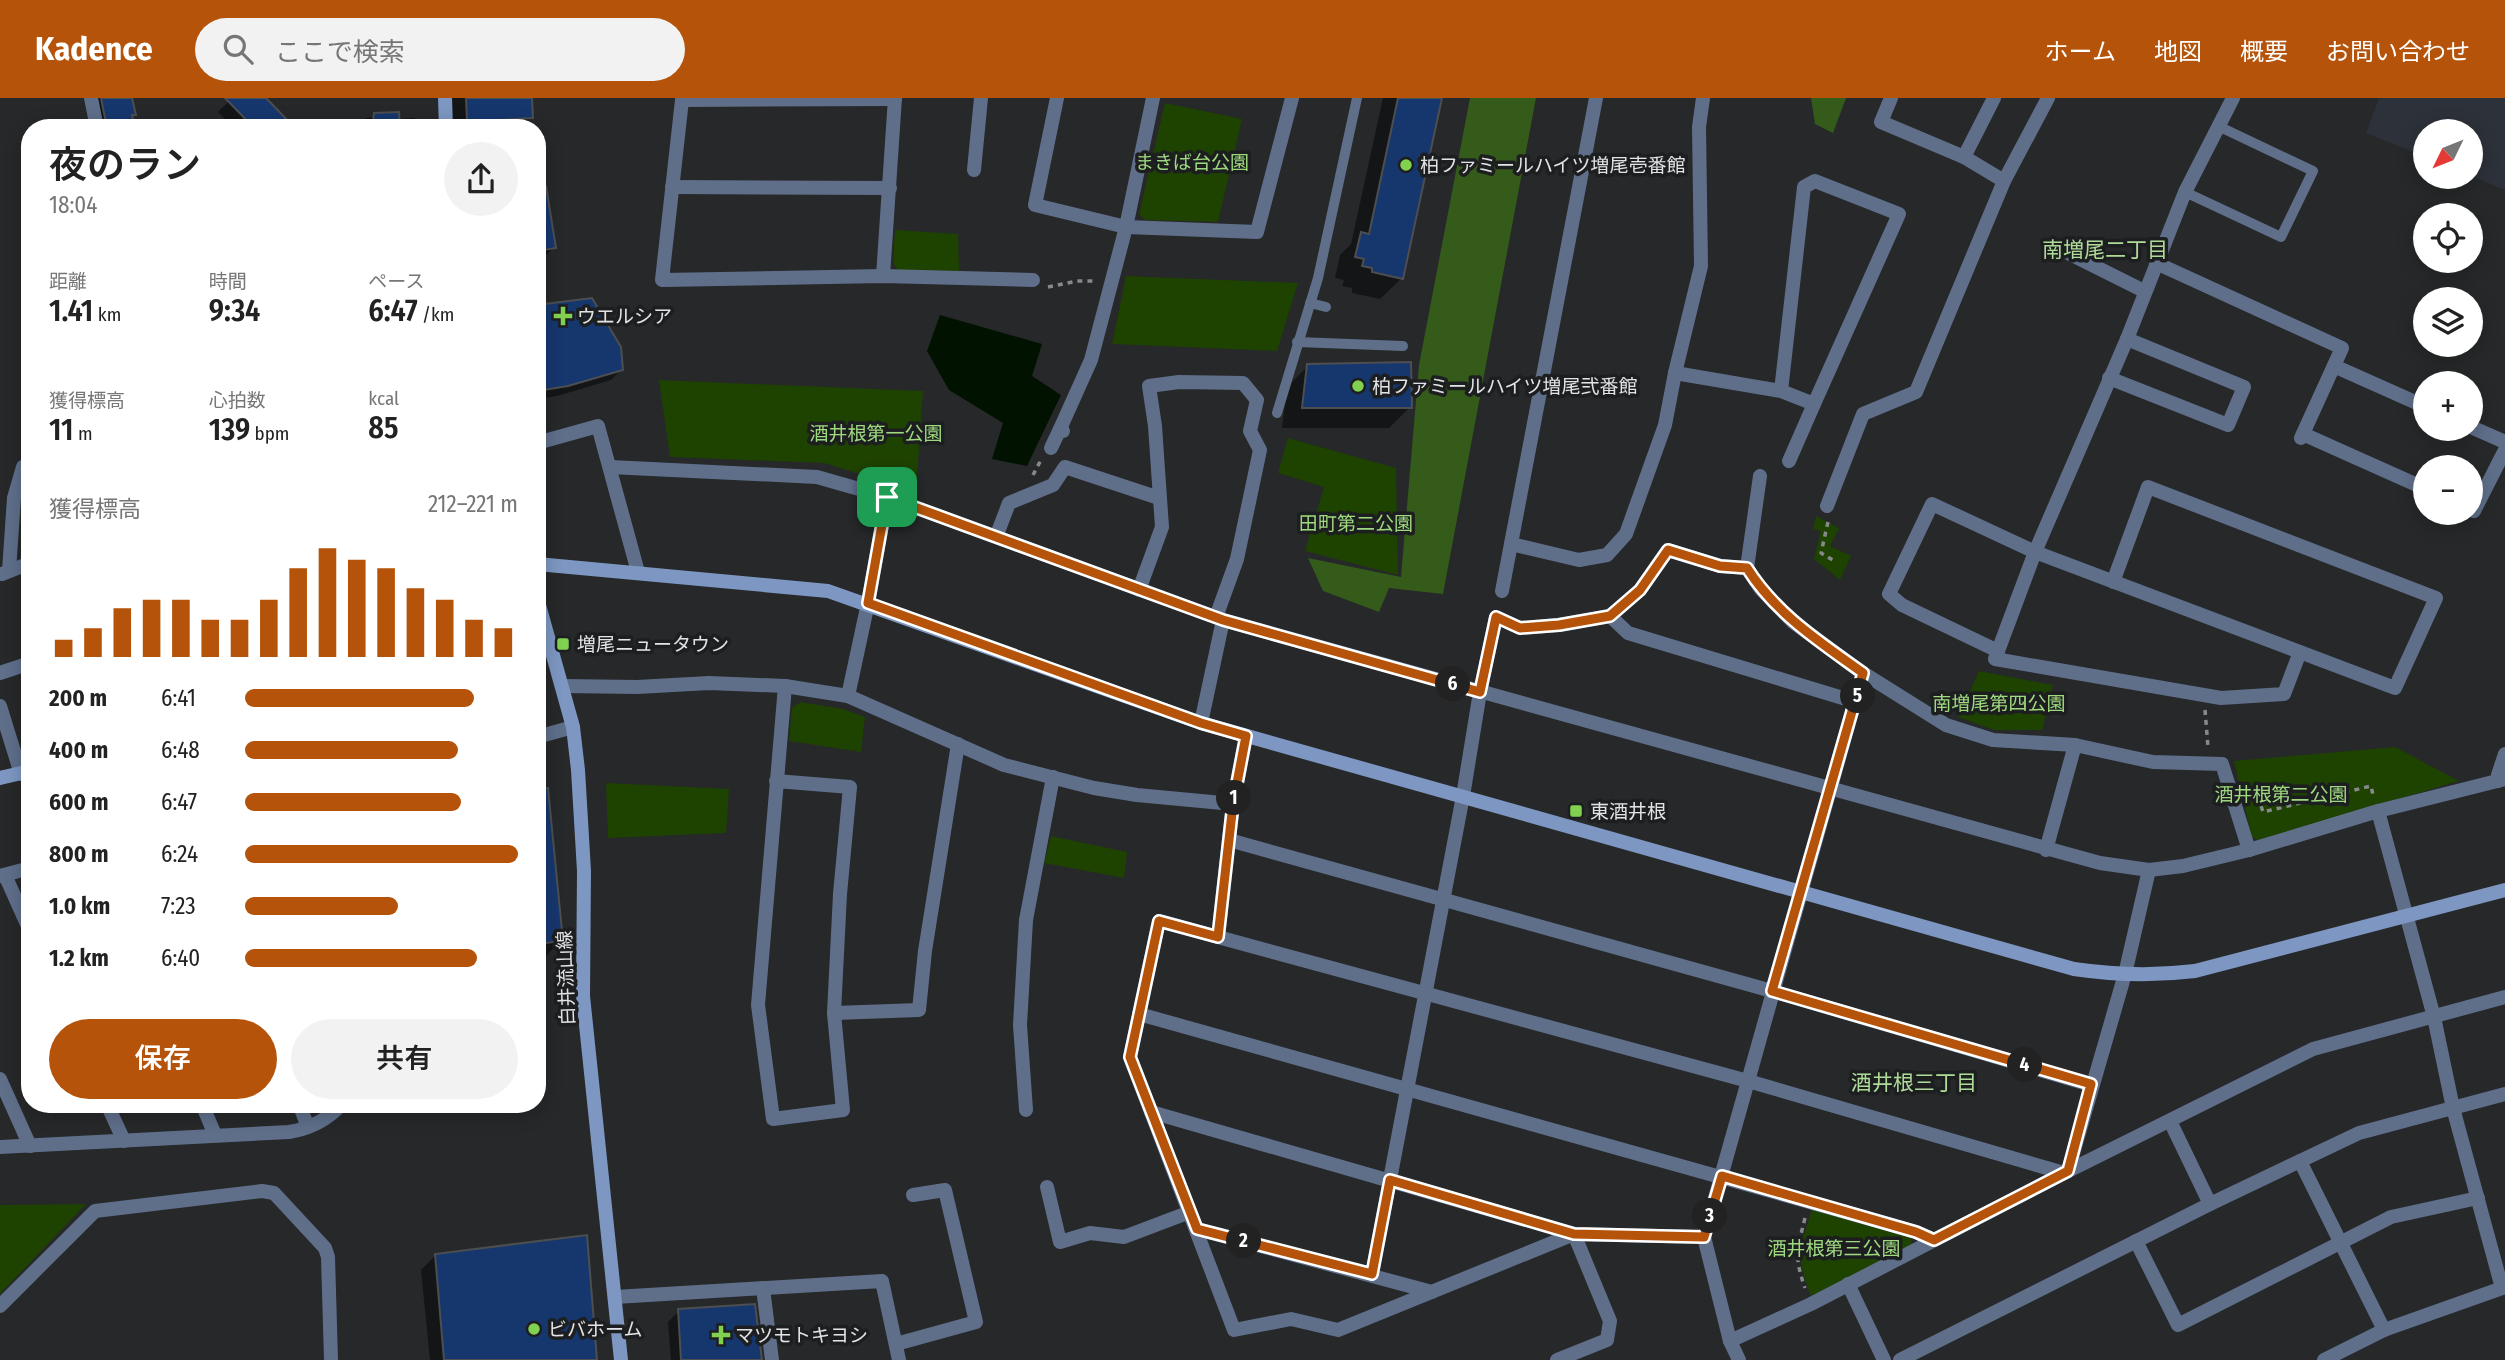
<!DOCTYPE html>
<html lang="ja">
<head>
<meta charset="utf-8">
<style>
  :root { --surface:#fff; --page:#f2f2f2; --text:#222; --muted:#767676; --accent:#b45309 }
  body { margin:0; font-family:"Fira Sans Condensed","Noto Sans JP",sans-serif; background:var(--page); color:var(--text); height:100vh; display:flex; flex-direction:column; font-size:26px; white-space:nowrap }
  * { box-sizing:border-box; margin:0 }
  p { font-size:23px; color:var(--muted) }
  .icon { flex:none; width:38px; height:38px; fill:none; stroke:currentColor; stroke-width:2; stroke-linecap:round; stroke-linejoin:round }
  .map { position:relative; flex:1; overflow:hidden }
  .drawer { position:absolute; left:21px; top:21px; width:525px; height:994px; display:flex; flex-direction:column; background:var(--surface); border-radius:28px; box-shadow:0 4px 18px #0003 }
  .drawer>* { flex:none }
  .needle { width:46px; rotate:227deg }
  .fabs { position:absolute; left:2413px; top:21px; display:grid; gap:14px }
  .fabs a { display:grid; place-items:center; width:70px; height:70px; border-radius:50%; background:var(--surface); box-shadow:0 4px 18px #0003; font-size:35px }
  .pin { position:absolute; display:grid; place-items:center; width:60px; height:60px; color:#fff; margin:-30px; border-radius:14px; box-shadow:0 4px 10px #0006 }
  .km { position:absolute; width:35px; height:35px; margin:-18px; border-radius:50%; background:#222; color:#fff; font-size:19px; line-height:35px; text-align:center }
  .round { display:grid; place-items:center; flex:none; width:74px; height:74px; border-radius:37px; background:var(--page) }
  .headline { display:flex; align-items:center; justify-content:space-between; height:119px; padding:0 28px }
  h1 { font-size:38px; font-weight:600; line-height:52px }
  .stats { display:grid; grid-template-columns:repeat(3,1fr); gap:10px; height:119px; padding:7px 28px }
  .stats div { display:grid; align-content:center }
  .stats b { font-size:30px; font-weight:600 }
  .stats small { font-size:19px; font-weight:400 }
  .stats p { font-size:19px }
  .chart { height:196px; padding:14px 28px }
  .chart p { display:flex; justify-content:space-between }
  .chart svg { width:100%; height:126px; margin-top:7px; stroke:var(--accent); stroke-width:6 }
  .button { display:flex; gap:14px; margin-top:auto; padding:14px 28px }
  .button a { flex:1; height:80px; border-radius:42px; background:var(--accent); color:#fff; font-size:28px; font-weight:600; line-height:80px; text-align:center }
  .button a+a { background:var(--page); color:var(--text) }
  ul { padding:0 28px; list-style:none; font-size:23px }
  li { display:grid; grid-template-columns:112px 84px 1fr; align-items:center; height:52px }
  li i { height:18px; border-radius:9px; background:var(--accent) }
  header { display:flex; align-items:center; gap:42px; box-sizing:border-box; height:98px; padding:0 35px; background:var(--accent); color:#fff }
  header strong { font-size:33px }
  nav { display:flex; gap:38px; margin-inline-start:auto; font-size:24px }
  .search { width:490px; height:63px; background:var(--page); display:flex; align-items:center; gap:18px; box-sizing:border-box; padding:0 24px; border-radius:38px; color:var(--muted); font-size:26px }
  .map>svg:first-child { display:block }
</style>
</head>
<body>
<header>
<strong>Kadence</strong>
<div class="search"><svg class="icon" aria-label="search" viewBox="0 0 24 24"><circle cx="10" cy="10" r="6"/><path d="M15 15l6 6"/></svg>ここで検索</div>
<nav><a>ホーム</a><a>地図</a><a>概要</a><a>お問い合わせ</a></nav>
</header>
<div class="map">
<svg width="2505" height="1262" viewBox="0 0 2505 1262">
  <rect width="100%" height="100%" fill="#26282a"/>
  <path fill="#2d3139" d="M2379,0H2505V92L2471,78V33H2426L2425,59L2366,35Z"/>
  <g fill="#1e4200">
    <path d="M1165,5L1242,21L1218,124L1145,122L1139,116Z"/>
    <path d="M895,132L958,136L959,173L898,172L893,165Z"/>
    <path d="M1126,178L1298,185L1277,253L1112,246Z"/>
    <path d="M659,282L923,293L916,393L824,365L670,359Z"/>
    <path d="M1288,340L1396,370L1398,477L1305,453L1324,389L1278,375Z"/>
    <path d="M1816,418L1839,430L1830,448L1851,458L1840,482L1814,461L1821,433L1813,431Z"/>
    <path d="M1979,573L2053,587L2042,632H1994L1958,619Z"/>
    <path d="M800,604L843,611L865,619L861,654L789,643L792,610Z"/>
    <path d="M2395,649L2459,683L2258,742L2252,739L2234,663Z"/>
    <path d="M606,685L729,691L726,735L608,740Z"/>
    <path d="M1051,738L1127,754L1124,780L1044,765Z"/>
    <path d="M86,1106L0,1196V1107Z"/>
    <path d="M1812,1111L1911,1139L1912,1147L1811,1198C1795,1156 1799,1153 1812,1111Z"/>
  </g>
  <g fill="#355b1b">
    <path d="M1470,0H1536L1443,496L1389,490L1379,514L1323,493L1308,460L1401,479L1419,267Z"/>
    <path d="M1811,0H1846L1833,35L1815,26Z"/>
  </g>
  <path fill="#021200" d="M940,217L1042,246L1032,278L1061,297L1027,368L992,361L1003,325L949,292L927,253Z"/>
  <g fill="#0007">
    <path d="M93,0H130L134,16L131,19L133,30H99Z"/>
    <path d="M232,0H263L293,30H234L218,14Z"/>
    <path d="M452,0H531V20L521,30H453Z"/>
    <path d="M1383,0H1441L1402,180L1380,201L1352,195V190L1342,188L1344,182L1335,180L1340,157L1351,146Z"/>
    <path d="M397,16V21L415,20V30H355L366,20Z"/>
    <path d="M537,105L554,149L543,160L537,161Z"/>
    <path d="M537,209L621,272L611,282L557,298L537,301Z"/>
    <path d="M1308,268L1410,309L1389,330H1282L1287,289Z"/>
    <path d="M537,685H546L561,842L547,857L537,858Z"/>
    <path d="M436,1157L595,1262H430L421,1172Z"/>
    <path d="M679,1213L760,1262H671L668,1224Z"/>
  </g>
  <g fill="#16376e" stroke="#4c4e50" stroke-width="2">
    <path d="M101,0H132L136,17H132L135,30H107Z"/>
    <path d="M225,0H266L295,30H254Z"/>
    <path d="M466,0H532L533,20L467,24Z"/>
    <path d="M1398,0H1442L1403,181L1372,174V170L1362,168L1364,161L1355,159L1361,134L1369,136Z"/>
    <path d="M399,14L400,30H372L374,15Z"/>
    <path d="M546,88L556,150L537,153V89Z"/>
    <path d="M592,200L621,249L623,272L568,288L537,293V207Z"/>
    <path d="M1411,264L1412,310H1302L1307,266Z"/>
    <path d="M537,690H548L563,843L537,846Z"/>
    <path d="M587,1137L597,1262H444L435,1156Z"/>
    <path d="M755,1206L762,1262H681L678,1211Z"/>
  </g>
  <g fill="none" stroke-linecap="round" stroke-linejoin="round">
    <g stroke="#87898b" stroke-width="3.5" stroke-dasharray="5 5" stroke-linecap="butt">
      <path d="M1048,189L1077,183H1095"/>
      <path d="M1033,377L1041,362"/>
      <path d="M1828,424L1821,455L1836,464"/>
      <path d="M2205,612L2208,649"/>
      <path d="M2248,701L2258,699L2263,714L2371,688L2373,697"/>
      <path d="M1805,1120C1797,1152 1794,1159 1805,1190"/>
    </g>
    <g stroke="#5f6f8a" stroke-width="10">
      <path d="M2185,94L2281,139L2313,73L2218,28"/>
      <path d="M1310,205L1326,209"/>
      <path d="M1297,244L1403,248"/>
      <path d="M1277,315L1318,180L1357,0"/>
    </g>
    <g stroke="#5f6f8a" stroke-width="14">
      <path d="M91,0L97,30"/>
      <path d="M1057,0L1035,107L1126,129L1257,134L1292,0"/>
      <path d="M1891,0L1881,24L1964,59L1994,0"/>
      <path d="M2233,0L2185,94L2127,241L2035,454L1995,561L2221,600L2284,596L2300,554"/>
      <path d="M895,1L682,2L662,182L883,178L1033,182"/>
      <path d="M1964,59L2004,83L2048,0"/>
      <path d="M974,72L981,0"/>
      <path d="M672,89L890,90"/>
      <path d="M2070,156L2144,193"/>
      <path d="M2156,165L2342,250L2301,340"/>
      <path d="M883,178L895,0"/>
      <path d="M2334,268L2426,309"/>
      <path d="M1675,275L1781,293L1804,89L1815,83L1899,116L1814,306L1781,293"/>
      <path d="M2109,280L2228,327L2244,289L2127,241"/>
      <path d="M2471,329L2505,344"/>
      <path d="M1060,331L1091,262L1126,129L1153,0"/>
      <path d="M2303,336L2426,391"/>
      <path d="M537,345L598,328L638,474"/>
      <path d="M1051,350L1060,331L1063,333"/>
      <path d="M1789,363L1814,306"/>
      <path d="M610,369L817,379L887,399L1223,522L2100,765L2149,772L2183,768L2249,752L2378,713L2505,681"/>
      <path d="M1760,378L1747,470L1760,490L1793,524L1863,575L1946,627L1993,642L2075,647L2153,664L2222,666L2249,752"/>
      <path d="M1827,408L1863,316L1916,294L2004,83"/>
      <path d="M2471,412L2474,413L2505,352"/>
      <path d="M996,439L1009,405L1053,387L1065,369L1159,400"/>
      <path d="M1511,446L1579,462L1607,457L1626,436L1665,327L1675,275L1701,168L1699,29L1703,0"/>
      <path d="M9,473L14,400L23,369L30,368"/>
      <path d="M2,476L30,465"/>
      <path d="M1139,492L1162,429L1155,328L1149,288L1179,284L1243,285L1257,302L1250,333L1260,352L1237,461L1216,519"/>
      <path d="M1502,493L1596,0"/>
      <path d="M1610,518L1640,492L1668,452L1720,468L1747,470"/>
      <path d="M1998,553L1902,507L1889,496L1932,406L2035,454L2395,590L2436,500L2148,389L2113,484"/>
      <path d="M0,575L30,565"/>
      <path d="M562,588L637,589L709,585L785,588L848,598L1004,667L1094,690L1137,697L1233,706"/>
      <path d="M848,598L868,505L887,399"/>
      <path d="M0,608L21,676"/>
      <path d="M1201,625L1223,522"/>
      <path d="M537,639L573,629"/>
      <path d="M776,683L850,689L840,796L834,915L843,1012L773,1021L758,907L785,588"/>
      <path d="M2498,683V677L2505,656"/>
      <path d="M2378,713L2434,919L2453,1010L2502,1190"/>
      <path d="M1229,742L1772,893L2091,987"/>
      <path d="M2046,752L2075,647"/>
      <path d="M5,777L30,833"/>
      <path d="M0,778L30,770"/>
      <path d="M1218,839L1233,706L1246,638"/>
      <path d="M834,915L919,912L925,853L958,646"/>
      <path d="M1139,916L1916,1134L1934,1142"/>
      <path d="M0,981L30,1048"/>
      <path d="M107,1006L124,1043"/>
      <path d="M202,1006L215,1037"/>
      <path d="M299,1006L308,1029"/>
      <path d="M1026,1012L1020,927L1026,822L1053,679"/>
      <path d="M1151,1014L1574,1136L1610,1223L1607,1242L1557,1262"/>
      <path d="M2170,1023L2210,1106"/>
      <path d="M0,1049L289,1034C309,1031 328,1021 342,1006"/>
      <path d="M2300,1063L2384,1232"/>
      <path d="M2068,1073L2125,876L2149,772"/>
      <path d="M1047,1089L1060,1144L1090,1135L1124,1139L1190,1114"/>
      <path d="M1197,1131L1432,1194"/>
      <path d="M1704,1139L1574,1136L1338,1232L1291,1221L1234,1232L1130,959L1159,823L1748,983L2064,1075"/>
      <path d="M2136,1143L2178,1227L2391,1119L2478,1100"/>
      <path d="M1372,1176L1463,698L1480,594L1496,519L1520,530L1559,527L1610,518L1628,535L1856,604"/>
      <path d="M1848,1186L1884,1262"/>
      <path d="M763,1190L772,1262"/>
      <path d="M615,1199L882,1183L899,1262"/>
      <path d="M0,1208L95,1113L262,1093L274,1095L325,1150L328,1159L331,1262"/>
      <path d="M1730,1243L1811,1206L2064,1075L2313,951L2505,899"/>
      <path d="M896,1246L976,1224L945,1092L913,1097"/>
      <path d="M1739,1262L1730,1243L1704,1139L1863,575"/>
      <path d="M1900,1262L2210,1106L2359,1035L2505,996"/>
      <path d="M2324,1262L2384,1232L2505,1189"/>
    </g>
    <g stroke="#7d97c2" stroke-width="14">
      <path d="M445,0L446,30"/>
      <path d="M537,466L828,493L1201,625L2074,871C2115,877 2154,878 2195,873L2505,792"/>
      <path d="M537,500L573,629L578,672L584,773L583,898L621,1262"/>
      <path d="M0,680L30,673"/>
    </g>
  </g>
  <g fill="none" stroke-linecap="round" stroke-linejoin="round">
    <g stroke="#fff" stroke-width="14">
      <path id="route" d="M887,399L1223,522L1480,594L1496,519L1520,530L1559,527L1610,518L1640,492L1668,452L1720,468L1747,470C1776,516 1820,544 1863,575L1772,893L2091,986L2068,1073L1934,1142L1916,1134L1722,1078L1704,1139L1574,1136L1390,1082L1372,1176L1197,1131L1130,959L1159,823L1218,839L1233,706L1246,638L1201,625L868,505Z"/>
    </g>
    <use href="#route" stroke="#b45309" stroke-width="9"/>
  </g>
  <g fill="#82d050" stroke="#1d1e20" stroke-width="2.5">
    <circle cx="1406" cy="67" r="7"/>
    <path d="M559.5 207.5h7v7h7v7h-7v7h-7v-7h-7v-7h7z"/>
    <circle cx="1358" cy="288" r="7"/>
    <rect x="556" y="539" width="14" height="14" rx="3.5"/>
    <rect x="1569" y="706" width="14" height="14" rx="3.5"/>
    <circle cx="534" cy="1231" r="7"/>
    <path d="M717.5 1226.5h7v7h7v7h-7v7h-7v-7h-7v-7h7z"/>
  </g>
  <g text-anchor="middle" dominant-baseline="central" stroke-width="7" stroke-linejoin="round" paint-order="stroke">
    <g font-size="19" fill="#9fd97f" stroke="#1d1e20">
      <text x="1192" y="64">まきば台公園</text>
      <text x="876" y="335">酒井根第一公園</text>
      <text x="1356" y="425">田町第二公園</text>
      <text x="1999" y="605">南増尾第四公園</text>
      <text x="2281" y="696">酒井根第二公園</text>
      <text x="1834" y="1150">酒井根第三公園</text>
    </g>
    <g font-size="19" fill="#e2e3e5" stroke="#1d1e20" text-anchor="start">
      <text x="1420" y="67">柏ファミールハイツ増尾壱番館</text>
      <text x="577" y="218">ウエルシア</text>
      <text x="1372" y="288">柏ファミールハイツ増尾弐番館</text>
      <text x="577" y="546">増尾ニュータウン</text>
      <text x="1590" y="713">東酒井根</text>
      <text x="548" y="1231">ビバホーム</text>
      <text x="735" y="1237">マツモトキヨシ</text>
    </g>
    <g font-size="19" fill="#e2e3e5" stroke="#1d1e20">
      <text transform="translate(566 880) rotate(-92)">白井流山線</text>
    </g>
    <g font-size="21" fill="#afdb99" stroke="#1d1e20">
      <text x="2105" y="152">南増尾二丁目</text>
      <text x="1914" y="985">酒井根三丁目</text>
    </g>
  </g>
</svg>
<div class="fabs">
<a><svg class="needle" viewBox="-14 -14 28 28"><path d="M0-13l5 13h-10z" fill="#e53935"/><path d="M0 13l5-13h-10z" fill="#767676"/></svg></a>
<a><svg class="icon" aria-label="locate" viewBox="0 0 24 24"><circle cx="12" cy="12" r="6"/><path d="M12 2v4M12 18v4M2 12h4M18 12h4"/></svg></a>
<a><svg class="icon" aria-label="layers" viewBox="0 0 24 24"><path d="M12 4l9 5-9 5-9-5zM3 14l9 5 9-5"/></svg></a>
<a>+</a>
<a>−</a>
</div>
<div class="pin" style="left:887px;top:399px;background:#1e9e55"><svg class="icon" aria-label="arrive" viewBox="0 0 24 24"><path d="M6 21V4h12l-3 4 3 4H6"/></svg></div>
<b class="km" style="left:1234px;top:700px">1</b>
<b class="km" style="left:1244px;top:1143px">2</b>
<b class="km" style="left:1710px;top:1118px">3</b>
<b class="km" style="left:2025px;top:967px">4</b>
<b class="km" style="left:1858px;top:598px">5</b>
<b class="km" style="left:1453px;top:586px">6</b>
<section class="drawer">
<div class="headline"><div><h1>夜のラン</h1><p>18:04</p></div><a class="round"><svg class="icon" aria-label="share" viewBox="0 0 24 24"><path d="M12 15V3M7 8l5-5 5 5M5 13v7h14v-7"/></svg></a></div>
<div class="stats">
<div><p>距離</p><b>1.41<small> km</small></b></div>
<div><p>時間</p><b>9:34</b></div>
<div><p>ペース</p><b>6:47<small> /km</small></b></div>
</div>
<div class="stats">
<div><p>獲得標高</p><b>11<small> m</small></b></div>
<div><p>心拍数</p><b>139<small> bpm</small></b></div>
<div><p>kcal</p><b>85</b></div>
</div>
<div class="chart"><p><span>獲得標高</span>212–221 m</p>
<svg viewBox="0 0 160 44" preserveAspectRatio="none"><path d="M5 44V38M15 44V34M25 44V27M35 44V24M45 44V24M55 44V31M65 44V31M75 44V24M85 44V13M95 44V6M105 44V10M115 44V13M125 44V20M135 44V24M145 44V31M155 44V34"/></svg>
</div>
<ul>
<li><b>200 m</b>6:41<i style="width:84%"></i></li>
<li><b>400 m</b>6:48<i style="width:78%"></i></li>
<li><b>600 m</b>6:47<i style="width:79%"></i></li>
<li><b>800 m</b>6:24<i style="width:100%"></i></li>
<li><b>1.0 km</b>7:23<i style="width:56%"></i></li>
<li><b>1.2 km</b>6:40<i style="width:85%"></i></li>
</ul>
<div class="button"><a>保存</a><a>共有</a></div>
</section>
</div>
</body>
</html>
